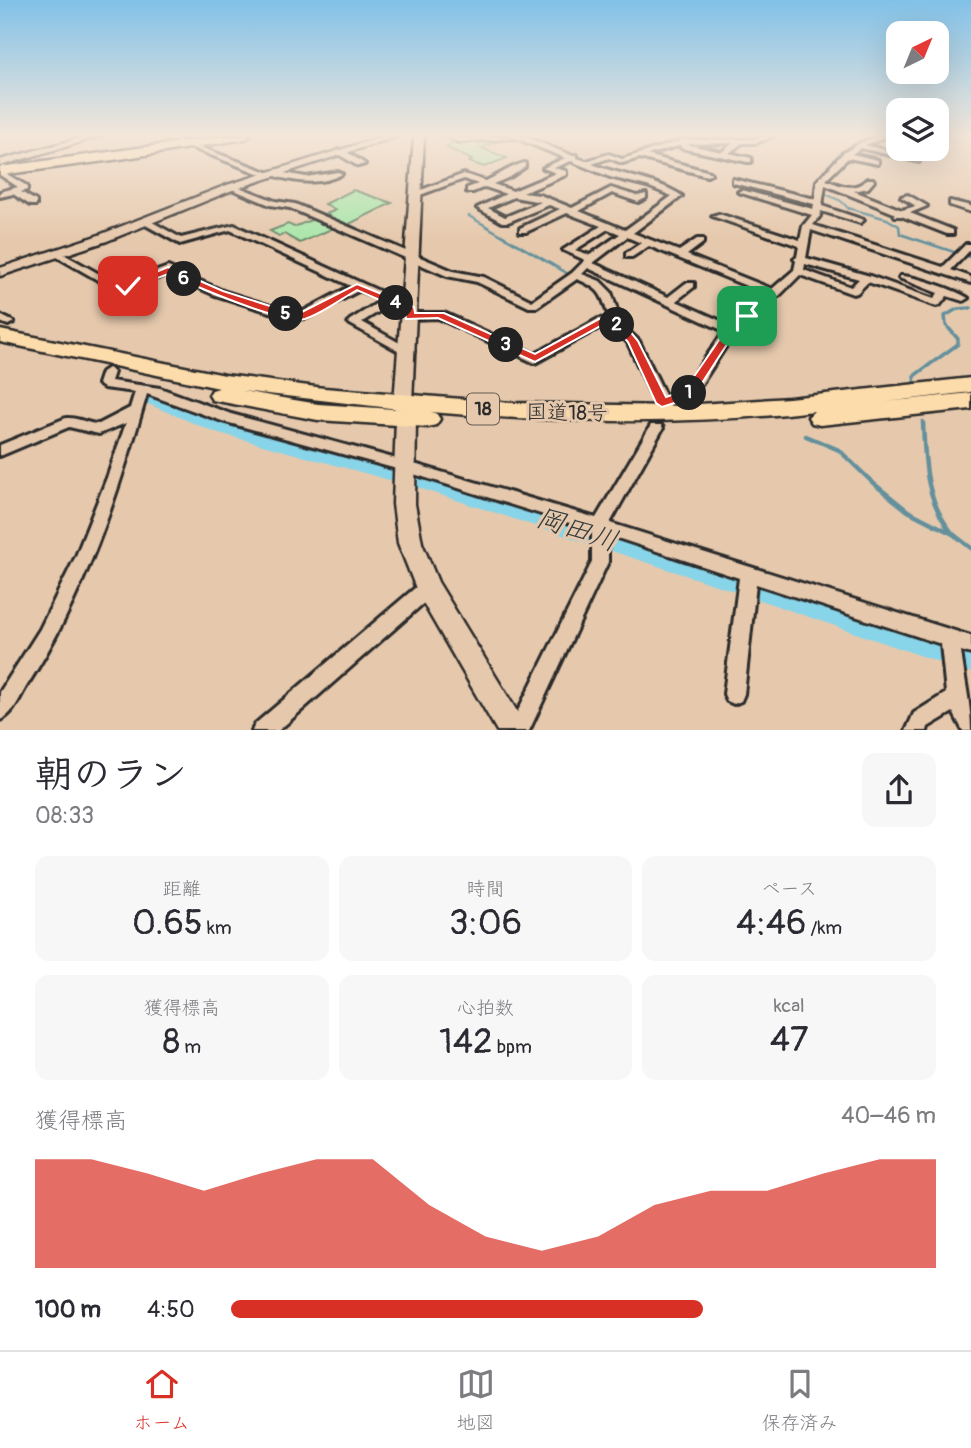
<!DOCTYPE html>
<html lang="ja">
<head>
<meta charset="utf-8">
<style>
  :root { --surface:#fff; --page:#f7f7f7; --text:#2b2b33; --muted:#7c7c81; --line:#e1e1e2; --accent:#d93025 }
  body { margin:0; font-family:Pangolin,"Klee One",sans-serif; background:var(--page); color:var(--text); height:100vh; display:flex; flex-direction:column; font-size:26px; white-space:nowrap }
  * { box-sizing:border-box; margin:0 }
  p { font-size:23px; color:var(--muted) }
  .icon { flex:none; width:38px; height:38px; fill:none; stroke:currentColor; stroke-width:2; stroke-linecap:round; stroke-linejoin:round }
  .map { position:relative; height:730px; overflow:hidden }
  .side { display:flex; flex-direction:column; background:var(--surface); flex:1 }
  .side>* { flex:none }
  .needle { width:46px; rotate:43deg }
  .fabs { position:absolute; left:886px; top:21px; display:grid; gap:14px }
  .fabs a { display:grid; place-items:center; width:63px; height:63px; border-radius:14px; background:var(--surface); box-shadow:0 7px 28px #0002; font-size:35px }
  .pin { position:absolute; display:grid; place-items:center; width:60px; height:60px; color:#fff; margin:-30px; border-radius:14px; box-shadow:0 4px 10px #0006 }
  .km { position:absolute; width:35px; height:35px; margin:-18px; border-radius:50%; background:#222; color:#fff; font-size:19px; line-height:35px; text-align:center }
  .round { display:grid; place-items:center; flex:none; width:74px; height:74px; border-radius:14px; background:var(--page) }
  .head { display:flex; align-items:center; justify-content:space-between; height:119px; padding:0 35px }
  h1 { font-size:38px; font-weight:600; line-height:52px }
  .stats { display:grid; grid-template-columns:repeat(3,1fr); gap:10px; height:119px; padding:7px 35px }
  .stats div { display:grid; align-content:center; border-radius:14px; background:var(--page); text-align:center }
  .stats b { font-size:35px; font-weight:600 }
  .stats small { font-size:19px; font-weight:400 }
  .stats p { font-size:19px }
  .chart { height:196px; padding:14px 35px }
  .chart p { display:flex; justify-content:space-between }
  .chart svg { width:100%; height:126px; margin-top:7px; fill:var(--accent); opacity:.7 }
  ul { padding:0 35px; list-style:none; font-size:23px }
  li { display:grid; grid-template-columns:112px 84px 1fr; align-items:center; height:52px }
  li i { height:18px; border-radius:9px; background:var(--accent) }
  .tab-bar { display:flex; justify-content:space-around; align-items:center; height:98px; border-top:2px solid var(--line); background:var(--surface); font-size:19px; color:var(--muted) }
  .tab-bar a { display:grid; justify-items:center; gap:4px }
  .tab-bar .current { color:var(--accent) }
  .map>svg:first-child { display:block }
</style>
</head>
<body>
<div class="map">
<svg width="971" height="731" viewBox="0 0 971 731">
  <rect width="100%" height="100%" fill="#e6c9ad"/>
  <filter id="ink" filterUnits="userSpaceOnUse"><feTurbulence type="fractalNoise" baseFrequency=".0143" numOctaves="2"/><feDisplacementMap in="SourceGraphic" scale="14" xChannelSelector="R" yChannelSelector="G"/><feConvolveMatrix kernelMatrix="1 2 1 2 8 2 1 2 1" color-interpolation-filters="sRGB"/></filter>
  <g filter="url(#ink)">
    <path fill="#dfbba4" d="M521,136H656L653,144L665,148L622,161L609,156L590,163Z"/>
    <g fill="#abe6ab" stroke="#6b886b" stroke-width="2">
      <path d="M507,138L481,148L507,158L484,167L469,162L472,160L446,147L458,140Z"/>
      <path d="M353,190L392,203L349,224L361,231L357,234L338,226L300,243L284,234L279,236L270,231L288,224L294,227L336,210L325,204Z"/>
    </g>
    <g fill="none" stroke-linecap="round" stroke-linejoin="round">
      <g stroke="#63909c" stroke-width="2">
        <path d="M827,181L848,158"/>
        <path d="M825,186L823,193L841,201L849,209"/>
      </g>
      <g stroke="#63909c" stroke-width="2.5">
        <path d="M848,208L887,219L899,226L900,234L954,252"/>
        <path d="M469,216L570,275"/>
        <path d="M967,256L971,258"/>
        <path d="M579,279L600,293L603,300"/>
      </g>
      <g stroke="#63909c" stroke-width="3.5">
        <path d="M602,298L608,314"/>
        <path d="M915,384L914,376L958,344V339L946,325L945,316L957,309L971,308"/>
      </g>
      <g stroke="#63909c" stroke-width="4.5">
        <path d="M923,422C925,464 925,499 952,533"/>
        <path d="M806,436L839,450L873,483L908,511L953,534L971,548"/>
      </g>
      <g fill="#88d4e8" fill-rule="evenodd">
        <path d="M148,389L226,420L393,463L401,466L405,472L401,478L393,481L212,431L141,401L138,396L141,391Z"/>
        <path d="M418,470L737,568L747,571L751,580L747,589L737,592L410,485L406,479L410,473Z"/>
        <path d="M764,577L971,643V673L754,598L750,589L754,580Z"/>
      </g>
      <g stroke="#2b2b2b" stroke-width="6">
        <g id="minor">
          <path d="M161,136H170L270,173L274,171L306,177L338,172L342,174C321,186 294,182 272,175L268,177Z"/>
          <path d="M447,136L459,138L523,136L571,155H577V158L586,161L609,154L622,159L683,140L755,139L765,136H774L756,143H742L729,153L751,158V162H748L681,148V145L647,155L710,172L711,174L707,176L640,158L622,163L609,158L592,164C620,175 659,180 682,196L633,233L679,251L697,239H703V243L687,255L772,289L794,270L796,261L794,259L797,257L799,246L712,216L719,214L800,240L803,226L812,215L738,192L742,190L813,209L814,204L733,183V179L815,199L817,181L843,153L862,142L879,136H889L865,145L919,158V162L861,148L852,154L878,160V164L848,158L826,180C841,186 855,192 867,179H873L874,181L868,188L854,191L902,210L916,206L901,197L908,195L927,206L910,213L953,230V234H947L901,216H895L894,213L825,185L822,206L864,220L860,223L821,211L820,216L813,225L943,267L966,244H971V249L951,270L971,277V283L811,230L806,258L870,276L934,299L938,293L899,278L900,276C913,275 958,291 968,298L963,301L947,296L940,305L936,306L868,282L857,293L853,294L800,275L779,296L775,297L735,332L693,397L670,405L673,409L671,412H661L655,403L628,343L611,325H604L535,363L438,318L410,319L404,316L410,313H444L535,354L598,319L609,318C602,294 601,289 577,279L537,307H529L477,282L447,276L290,208L270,205L227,187L234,185L275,201L295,204L453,271L484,277L532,301L572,273L585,260L563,250L601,226L567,213L526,232H520V228L560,209L549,205L508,222H502L477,208L506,194L485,187L473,192H467V188L478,184L464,179L420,195L413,193L464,174L485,181C496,177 515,164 525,163V167L510,177L493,184L513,191L556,173L543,168L565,158L516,138L458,142ZM733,143L722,152L685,144ZM571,161L610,177L647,186L672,196L625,230L579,211L612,193L638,202L646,198V194L637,196L611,188L572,208L540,195L523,193L566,175V171L554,168ZM514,197L541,202L505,217L488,208ZM608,229L620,234L590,255L575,250ZM627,237L641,243L626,253V257H632L649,246L766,294L730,325L676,301L694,287V283H686L668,297L593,263ZM805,264L859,279L851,287L804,270ZM588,268L724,331L683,391L666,397L639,341L622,325L611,292L600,281L582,274Z"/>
          <path d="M338,150H344L365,164L358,166L338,154Z"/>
          <path d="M0,170L27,186V190L21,192L36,201V205H30L13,194L0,197V192L18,187L0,175Z"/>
          <path d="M950,201L971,206V212L950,205Z"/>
          <path d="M145,218L181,238L234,225L414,307L415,309L414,311H406L391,304L362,322L414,351L412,354H404L350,324L348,322L350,320L382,300L360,290L306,318L292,319L215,295L168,274L132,288L117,291L52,254L57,251L60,252L119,285L168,267L223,291L293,313H300L351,286L230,230L180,244L142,223V219Z"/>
          <path d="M0,315L14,322L8,325L0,322Z"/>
          <path d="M108,368L114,372L111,381L160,388L231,414L404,461L596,518L651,425H661L663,428L610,523L971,636V654L961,651C964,678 971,703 971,731H963L953,712L928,727L927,731H906L914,713L946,693L941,644L756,584L744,694L741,701L734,704L727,701L724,694L739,578L608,535V562L529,731H508L592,562V530L404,471L222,421L147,394C118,494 84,598 26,687C19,699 13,715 0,720V692L40,629L76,556L108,475L126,423L99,434L69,427L0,456V445L66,418C78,417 88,424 99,424L130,408L135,392L104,388L98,384L102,372Z"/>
          <path d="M428,580L434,582L437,588L434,594L278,731H252L255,724L422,582Z"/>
        </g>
      </g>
      <g stroke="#2b2b2b" stroke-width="5">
        <g id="tertiary">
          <path d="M88,136H101L0,166V160Z"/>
          <path d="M385,136H398L235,189L107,241L0,276V268L99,235L227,185Z"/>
        </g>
      </g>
      <g stroke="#2b2b2b" stroke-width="5">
        <path id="secondary" d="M414,136H424L412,403L416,418L415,504L422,543L438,582L529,731H497L419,596L398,543L393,504L396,418L394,403Z"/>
      </g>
      <g stroke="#2b2b2b" stroke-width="5">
        <path id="primary" d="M225,136H250L245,139L120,159L0,175V167Z"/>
      </g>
      <g stroke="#2b2b2b" stroke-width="5">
        <path id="trunk" d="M0,330L225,375L324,388L512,403L669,406L789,398L971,378V392L885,402L971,393V409L820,425L812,423L808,417L814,411C687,426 558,423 431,412L436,413L440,419L436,425L428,427L318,420L212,400L209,395L212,390L219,388L0,342ZM242,391L408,410L318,404Z"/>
      </g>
      <use href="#minor" fill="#e6c9ad" fill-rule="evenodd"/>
      <use href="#tertiary" fill="#e6c9ad" fill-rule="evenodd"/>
      <use href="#secondary" fill="#e6c9ad" fill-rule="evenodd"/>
      <use href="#primary" fill="#fddcac" fill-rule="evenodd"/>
      <use href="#trunk" fill="#fddcac" fill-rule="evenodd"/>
    </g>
  </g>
  <linearGradient id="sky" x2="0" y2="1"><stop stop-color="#81c1e8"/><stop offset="0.57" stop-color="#f4e7da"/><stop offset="1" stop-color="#f4e7da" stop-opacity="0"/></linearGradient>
  <rect width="971" height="238" fill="url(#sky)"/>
  <path fill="#d93025" stroke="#fff" stroke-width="2" d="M168,267L223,291L292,313H300L357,284L414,307L415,313H444L535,354L599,319H620L638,341L666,397L684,391L728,327L743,314L752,316L735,332L693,397L662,407L656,403L628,342L613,325L604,324L535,362L438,318L406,319L405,311L357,290C341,299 323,313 305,319C283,325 191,284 168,274L131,288L123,286Z"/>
  <g text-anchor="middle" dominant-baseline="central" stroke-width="6" stroke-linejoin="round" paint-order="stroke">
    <rect fill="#e6c9ad" stroke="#635a52" stroke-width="2" x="467" y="393.5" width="32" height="31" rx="5"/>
    <g font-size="19" font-weight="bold" fill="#2b2b2b">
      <text x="483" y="409">18</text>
    </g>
    <g font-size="21" fill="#2b2b2b" stroke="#e6c9ad">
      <text transform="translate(567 413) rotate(1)">国道18号</text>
    </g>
    <g font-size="28" font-style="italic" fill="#343c3e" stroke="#e6c9ad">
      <text transform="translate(577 530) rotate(18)">岡田川</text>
    </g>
  </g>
</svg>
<div class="fabs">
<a><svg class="needle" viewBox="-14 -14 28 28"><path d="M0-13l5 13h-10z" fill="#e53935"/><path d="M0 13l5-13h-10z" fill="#7c7c81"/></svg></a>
<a><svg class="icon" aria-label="layers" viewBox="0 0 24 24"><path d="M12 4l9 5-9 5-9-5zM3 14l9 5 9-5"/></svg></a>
</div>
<div class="pin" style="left:747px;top:316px;background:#1e9e55"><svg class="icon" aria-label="arrive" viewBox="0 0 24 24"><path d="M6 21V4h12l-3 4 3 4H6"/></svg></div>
<div class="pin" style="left:128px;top:286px;background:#d93025"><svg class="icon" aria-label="check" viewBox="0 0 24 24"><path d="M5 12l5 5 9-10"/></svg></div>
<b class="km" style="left:689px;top:393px">1</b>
<b class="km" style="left:617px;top:325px">2</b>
<b class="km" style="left:506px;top:345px">3</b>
<b class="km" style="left:396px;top:303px">4</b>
<b class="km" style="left:286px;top:314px">5</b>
<b class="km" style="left:184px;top:279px">6</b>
</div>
<section class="side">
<div class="head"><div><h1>朝のラン</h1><p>08:33</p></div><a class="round"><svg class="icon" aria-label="share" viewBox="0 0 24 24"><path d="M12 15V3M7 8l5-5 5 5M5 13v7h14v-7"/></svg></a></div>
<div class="stats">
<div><p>距離</p><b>0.65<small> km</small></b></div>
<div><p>時間</p><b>3:06</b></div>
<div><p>ペース</p><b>4:46<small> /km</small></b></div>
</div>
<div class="stats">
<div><p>獲得標高</p><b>8<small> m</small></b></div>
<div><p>心拍数</p><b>142<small> bpm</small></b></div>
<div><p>kcal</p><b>47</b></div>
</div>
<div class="chart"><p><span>獲得標高</span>40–46 m</p>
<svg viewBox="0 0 160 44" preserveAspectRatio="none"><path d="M0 44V6L10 6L20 11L30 17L40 11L50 6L60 6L70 22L80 33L90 38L100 33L110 22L120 17L130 17L140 11L150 6L160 6V44z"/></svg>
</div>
<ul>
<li><b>100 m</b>4:50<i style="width:67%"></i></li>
</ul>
</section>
<nav class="tab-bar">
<a class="current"><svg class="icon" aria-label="home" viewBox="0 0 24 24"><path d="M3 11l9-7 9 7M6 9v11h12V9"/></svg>ホーム</a>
<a><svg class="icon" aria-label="map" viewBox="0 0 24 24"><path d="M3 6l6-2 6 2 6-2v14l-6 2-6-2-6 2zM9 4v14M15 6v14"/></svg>地図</a>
<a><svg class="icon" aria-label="saved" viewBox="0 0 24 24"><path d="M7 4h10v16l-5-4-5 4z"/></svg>保存済み</a>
</nav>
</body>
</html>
